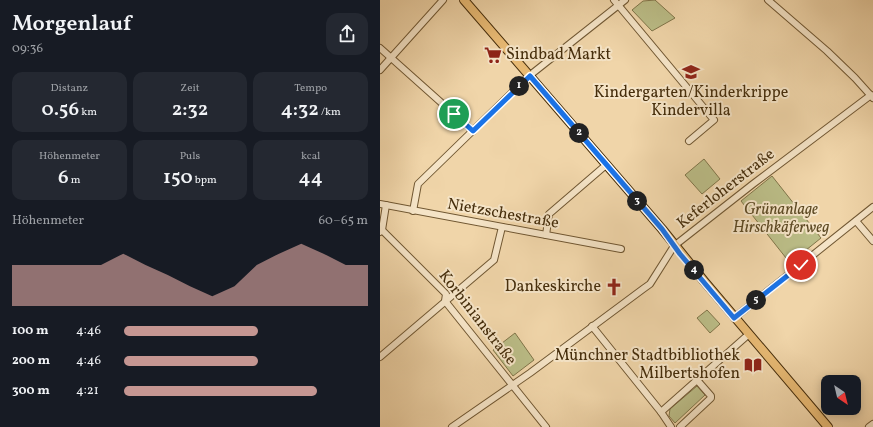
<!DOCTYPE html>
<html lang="de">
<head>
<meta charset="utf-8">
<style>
  :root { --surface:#171b24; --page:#242831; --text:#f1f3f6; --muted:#9ea1a6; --accent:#c59692 }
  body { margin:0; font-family:Vollkorn,serif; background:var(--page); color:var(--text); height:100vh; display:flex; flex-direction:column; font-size:15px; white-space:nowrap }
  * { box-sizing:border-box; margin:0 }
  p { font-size:13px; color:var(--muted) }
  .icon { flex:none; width:22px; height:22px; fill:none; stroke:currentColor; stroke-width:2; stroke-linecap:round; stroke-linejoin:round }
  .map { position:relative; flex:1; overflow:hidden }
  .panel { display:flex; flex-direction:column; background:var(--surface); width:380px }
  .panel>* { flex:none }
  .needle { width:26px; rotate:145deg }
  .buttons { position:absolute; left:441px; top:375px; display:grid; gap:8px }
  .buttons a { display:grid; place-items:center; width:40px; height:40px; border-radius:8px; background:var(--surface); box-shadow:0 2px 10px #0003; font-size:20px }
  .pin { position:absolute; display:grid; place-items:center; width:34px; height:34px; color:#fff; margin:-17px; border:2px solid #fff; border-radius:50%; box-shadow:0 1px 4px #0007 }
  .km { position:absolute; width:20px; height:20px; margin:-10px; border-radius:50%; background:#222; color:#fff; font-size:11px; line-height:20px; text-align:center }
  .round { display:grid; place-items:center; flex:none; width:42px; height:42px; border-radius:12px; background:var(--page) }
  .overview { display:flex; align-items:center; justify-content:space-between; height:68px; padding:0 12px }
  h1 { font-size:22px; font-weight:600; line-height:30px }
  .figures { display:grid; grid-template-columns:repeat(3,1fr); gap:6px; height:68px; padding:4px 12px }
  .figures div { display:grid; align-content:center; border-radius:10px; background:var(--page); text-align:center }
  .figures b { font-size:20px; font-weight:600 }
  .figures small { font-size:11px; font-weight:400 }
  .figures p { font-size:11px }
  .chart { height:112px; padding:8px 12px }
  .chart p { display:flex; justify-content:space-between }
  .chart svg { width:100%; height:72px; margin-top:4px; fill:var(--accent); opacity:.7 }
  ul { padding:0 12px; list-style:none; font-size:13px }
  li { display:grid; grid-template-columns:64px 48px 1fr; align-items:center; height:30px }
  li i { height:10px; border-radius:5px; background:var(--accent) }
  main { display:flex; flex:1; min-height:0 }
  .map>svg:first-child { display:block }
</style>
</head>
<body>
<main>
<section class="panel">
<div class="overview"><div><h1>Morgenlauf</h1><p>09:36</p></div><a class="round"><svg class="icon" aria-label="share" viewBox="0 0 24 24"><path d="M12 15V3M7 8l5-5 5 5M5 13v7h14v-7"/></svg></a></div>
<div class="figures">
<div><p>Distanz</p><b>0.56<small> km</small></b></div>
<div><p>Zeit</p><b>2:32</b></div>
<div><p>Tempo</p><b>4:32<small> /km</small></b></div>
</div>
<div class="figures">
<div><p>Höhenmeter</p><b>6<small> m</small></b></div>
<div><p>Puls</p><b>150<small> bpm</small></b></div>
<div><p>kcal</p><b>44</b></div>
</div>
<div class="chart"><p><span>Höhenmeter</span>60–65 m</p>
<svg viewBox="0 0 160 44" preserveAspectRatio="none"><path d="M0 44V19L10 19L20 19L30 19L40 19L50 12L60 19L70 25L80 32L90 38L100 32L110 19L120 12L130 6L140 12L150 19L160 19V44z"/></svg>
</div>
<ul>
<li><b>100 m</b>4:46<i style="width:55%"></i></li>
<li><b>200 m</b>4:46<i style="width:55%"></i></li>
<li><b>300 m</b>4:21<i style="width:79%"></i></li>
</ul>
</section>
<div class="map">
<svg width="493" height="427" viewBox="0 0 493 427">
  <rect width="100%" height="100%" fill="#f0d5a9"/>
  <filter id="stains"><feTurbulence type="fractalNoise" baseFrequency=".005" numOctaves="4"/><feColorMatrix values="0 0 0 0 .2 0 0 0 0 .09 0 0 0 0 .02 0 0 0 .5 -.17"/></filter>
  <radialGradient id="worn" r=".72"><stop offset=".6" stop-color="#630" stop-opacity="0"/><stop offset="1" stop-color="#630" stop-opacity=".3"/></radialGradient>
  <g fill="#bbbd87" stroke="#807549">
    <path d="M275,0L295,18L272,31L252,10L263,1Z"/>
    <path d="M324,159L340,179L322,194L305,175Z"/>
    <path d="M392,176L441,238L410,263L361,201Z"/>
    <path d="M360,177L363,181L315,217L312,213Z"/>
    <path d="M327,310L340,324L330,333L317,318Z"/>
    <path d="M135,333L154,360L133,376L113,350Z"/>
    <path d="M317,386L325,395L295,423L289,416L290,409Z"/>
  </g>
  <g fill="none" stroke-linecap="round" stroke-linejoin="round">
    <g stroke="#705732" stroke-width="8">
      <g id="minor">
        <path d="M234,0L334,120L309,141"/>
        <path d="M388,0L447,51L475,78L493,98"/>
        <path d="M0,48L93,131"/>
        <path d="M0,70L63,0"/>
        <path d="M0,204L241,249"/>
        <path d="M33,211L38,184L149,76L245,0"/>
        <path d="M476,221L493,241"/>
        <path d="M2,230L66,294L65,301L166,427"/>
        <path d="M0,232L2,230L6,205"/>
        <path d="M166,235L169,214L226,165"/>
        <path d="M354,318L493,207"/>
        <path d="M212,326L281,412"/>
        <path d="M0,357L114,260L122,227"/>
        <path d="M72,427L150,373L263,289L270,284L294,246L373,184L491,95"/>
        <path d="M291,427L281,412L369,334"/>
        <path d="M300,427L331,398V396L317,380"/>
        <path d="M489,427L493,424"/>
      </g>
    </g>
    <g stroke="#452d0b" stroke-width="10">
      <path id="major" d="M84,0L282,229L324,281L448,427"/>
    </g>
    <use href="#minor" stroke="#f5e4c7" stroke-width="6"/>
    <use href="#major" stroke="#e8ba74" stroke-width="8"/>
  </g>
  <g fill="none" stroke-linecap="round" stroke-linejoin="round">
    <g stroke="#fff" stroke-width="8">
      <path id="route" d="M74,114L93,131L150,76L282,229L300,254L354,318L421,265"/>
    </g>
    <use href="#route" stroke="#1a73e8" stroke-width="5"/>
  </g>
  <defs>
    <g id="supermarket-bare" transform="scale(1.38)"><path d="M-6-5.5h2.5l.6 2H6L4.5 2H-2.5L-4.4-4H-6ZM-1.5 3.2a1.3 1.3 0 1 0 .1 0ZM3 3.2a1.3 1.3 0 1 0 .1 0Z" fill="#8f2418" stroke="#f5e4c7" stroke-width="2.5" paint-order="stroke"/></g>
    <g id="school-bare" transform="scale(1.38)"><path d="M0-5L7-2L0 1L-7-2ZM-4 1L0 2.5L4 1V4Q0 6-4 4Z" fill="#8f2418" stroke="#f5e4c7" stroke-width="2.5" paint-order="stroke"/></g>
    <g id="church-bare" transform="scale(1.38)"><path d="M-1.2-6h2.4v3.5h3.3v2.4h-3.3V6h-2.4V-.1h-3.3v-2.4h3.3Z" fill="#8f2418" stroke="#f5e4c7" stroke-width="2.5" paint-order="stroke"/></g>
    <g id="library-bare" transform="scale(1.38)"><path d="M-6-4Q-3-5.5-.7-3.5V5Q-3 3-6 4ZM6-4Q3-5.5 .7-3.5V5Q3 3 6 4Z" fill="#8f2418" stroke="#f5e4c7" stroke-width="2.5" paint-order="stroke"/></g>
  </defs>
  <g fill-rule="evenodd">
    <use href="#supermarket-bare" x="113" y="55"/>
    <use href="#school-bare" x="311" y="72"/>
    <use href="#church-bare" x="234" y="287"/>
    <use href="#library-bare" x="373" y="365"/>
  </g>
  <g text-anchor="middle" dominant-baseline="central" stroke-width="4" stroke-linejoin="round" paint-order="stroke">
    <g font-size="16" fill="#452d0b" stroke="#f5e4c7" text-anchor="end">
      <text x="126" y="55" text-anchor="start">Sindbad Markt</text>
      <text x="311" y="93" text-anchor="middle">Kindergarten/Kinderkrippe<tspan x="311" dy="18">Kindervilla</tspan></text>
      <text x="221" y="287">Dankeskirche</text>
      <text x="360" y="356">Münchner Stadtbibliothek<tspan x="360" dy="18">Milbertshofen</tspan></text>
    </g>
    <g font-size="16" fill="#452d0b" stroke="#f5e4c7">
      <text transform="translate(346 189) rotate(-38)">Keferloherstraße</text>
      <text transform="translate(123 214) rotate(10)">Nietzschestraße</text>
      <text transform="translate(97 318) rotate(52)">Korbinianstraße</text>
    </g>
    <g font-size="16" font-style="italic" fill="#5d4a24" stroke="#f5e4c7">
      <text x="401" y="210">Grünanlage<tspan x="401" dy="18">Hirschkäferweg</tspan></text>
    </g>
  </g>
  <rect width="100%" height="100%" filter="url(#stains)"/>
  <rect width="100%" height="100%" fill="url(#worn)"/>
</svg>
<div class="buttons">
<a><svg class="needle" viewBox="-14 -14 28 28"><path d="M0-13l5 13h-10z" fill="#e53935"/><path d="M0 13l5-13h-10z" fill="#9ea1a6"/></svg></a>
</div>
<div class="pin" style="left:74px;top:114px;background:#1e9e55"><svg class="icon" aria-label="arrive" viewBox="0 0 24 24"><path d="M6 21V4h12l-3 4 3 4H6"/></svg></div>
<div class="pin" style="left:421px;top:265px;background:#d93025"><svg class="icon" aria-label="check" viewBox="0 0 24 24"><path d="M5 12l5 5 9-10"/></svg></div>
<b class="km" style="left:139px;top:86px">1</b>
<b class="km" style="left:199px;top:133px">2</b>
<b class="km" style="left:257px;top:201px">3</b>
<b class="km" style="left:314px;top:270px">4</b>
<b class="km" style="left:376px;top:300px">5</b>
</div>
</main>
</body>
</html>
